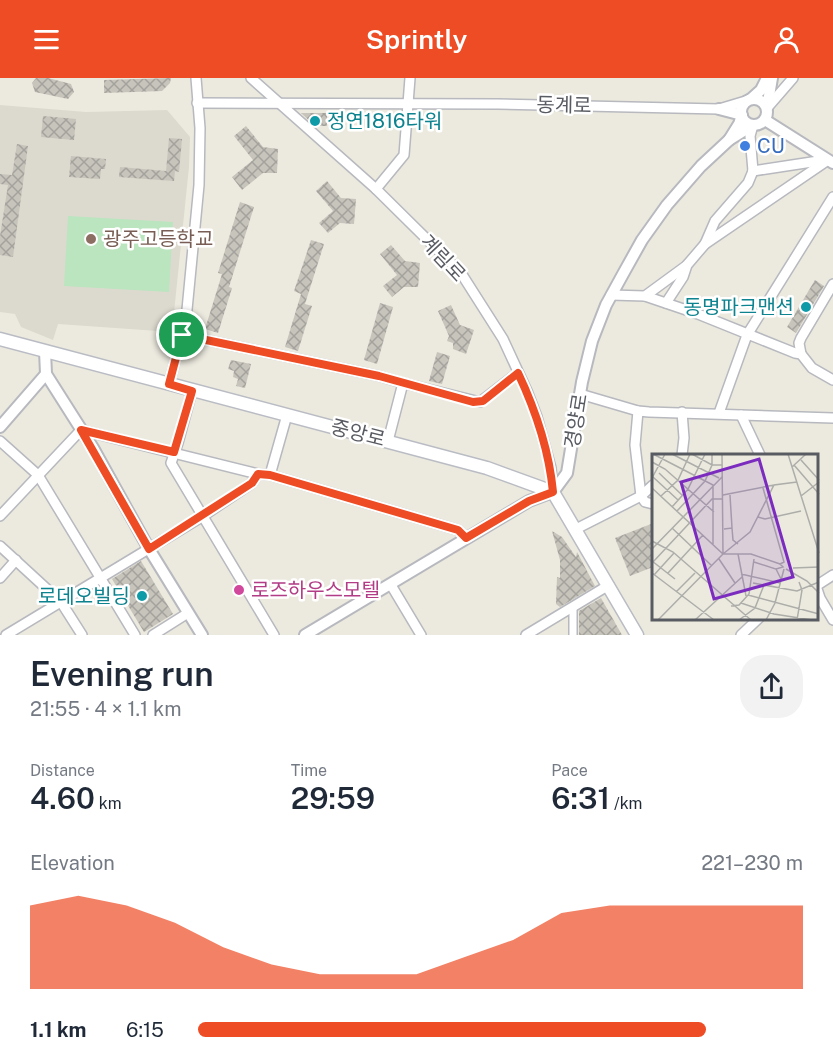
<!DOCTYPE html>
<html lang="en">
<head>
<meta charset="utf-8">
<style>
  :root { --surface:#fff; --page:#f2f2f3; --text:#1f2937; --muted:#747a83; --accent:#ed4c24 }
  body { margin:0; font-family:"Public Sans","Noto Sans KR",sans-serif; background:var(--page); color:var(--text); height:100vh; display:flex; flex-direction:column; font-size:22px; white-space:nowrap }
  * { box-sizing:border-box; margin:0 }
  p { font-size:20px; color:var(--muted) }
  .icon { flex:none; width:33px; height:33px; fill:none; stroke:currentColor; stroke-width:2; stroke-linecap:round; stroke-linejoin:round }
  .map { position:relative; height:557px; overflow:hidden }
  .details { display:flex; flex-direction:column; background:var(--surface); flex:1 }
  .details>* { flex:none }
  .pin { position:absolute; display:grid; place-items:center; width:51px; height:51px; color:#fff; margin:-26px; border:3px solid #fff; border-radius:50%; box-shadow:0 2px 6px #0007 }
  .round { display:grid; place-items:center; flex:none; width:63px; height:63px; border-radius:24px; background:var(--page) }
  .head { display:flex; align-items:center; justify-content:space-between; height:102px; padding:0 30px }
  h1 { font-size:33px; font-weight:600; line-height:45px }
  .figures { display:grid; grid-template-columns:repeat(3,1fr); gap:9px; height:102px; padding:6px 30px }
  .figures div { display:grid; align-content:center }
  .figures b { font-size:30px; font-weight:600 }
  .figures small { font-size:16px; font-weight:400 }
  .figures p { font-size:16px }
  .chart { height:168px; padding:12px 30px }
  .chart p { display:flex; justify-content:space-between }
  .chart svg { width:100%; height:108px; margin-top:6px; fill:var(--accent); opacity:.7 }
  ul { padding:0 30px; list-style:none; font-size:20px }
  li { display:grid; grid-template-columns:96px 72px 1fr; align-items:center; height:45px }
  li i { height:15px; border-radius:8px; background:var(--accent) }
  header { display:flex; justify-content:space-between; align-items:center; height:78px; padding:0 30px; background:var(--accent); color:#fff; font-size:27px; font-weight:600 }
  .map>svg:first-child { display:block }
</style>
</head>
<body>
<header><svg class="icon" aria-label="menu" viewBox="0 0 24 24"><path d="M4 6h16M4 12h16M4 18h16"/></svg>Sprintly<svg class="icon" aria-label="person" viewBox="0 0 24 24"><circle cx="12" cy="8" r="4"/><path d="M4 21q1-7 8-7t8 7"/></svg></header>
<div class="map">
<svg width="833" height="557" viewBox="0 0 833 557">
  <defs>
    <pattern id="building-cross-hatch" width="8" height="8" patternUnits="userSpaceOnUse" patternTransform="scale(1.5)"><rect width="8" height="8" fill="#c7c4bc"/><path d="M0 0l8 8M0 8l8-8" fill="none" stroke="#a4a29c"/></pattern>
  </defs>
  <rect width="100%" height="100%" fill="#eceadf"/>
  <path fill="#dcdace" d="M0,27L86,34L167,32L190,59L189,89L172,254L58,246L53,262L21,249L15,236L0,234Z"/>
  <path fill="#bae5bf" d="M68,138L173,144L169,214L64,208Z"/>
  <g fill="url(#building-cross-hatch)">
    <path d="M36,0H48L71,6L74,14L68,21L35,14L32,5Z"/>
    <path d="M171,0L170,5L162,13L104,15V2Z"/>
    <path d="M301,35H327V48H315Z"/>
    <path d="M43,38L76,41L74,62L41,59Z"/>
    <path d="M246,48L263,69L278,71L277,95H263L242,112L232,99L253,82L234,58Z"/>
    <path d="M169,60L182,61L179,94L175,93L174,103L119,99L120,89L166,93Z"/>
    <path d="M17,66L28,68L13,179L0,177V158L8,107L0,106V96L12,97Z"/>
    <path d="M71,78L106,81L105,91H101L100,101L69,99Z"/>
    <path d="M327,103L341,120L356,121L354,146L340,145L328,155L319,145L333,133L316,113Z"/>
    <path d="M240,124L254,129L229,209L232,210L218,255L205,251L222,196L218,195Z"/>
    <path d="M311,162L324,166L305,226L312,228L298,273L285,269L301,216L294,213Z"/>
    <path d="M391,167L405,183L420,185L418,209H404L392,219L383,208L397,197L380,176Z"/>
    <path d="M815,202L824,208L796,255L787,249Z"/>
    <path d="M380,225L393,229L377,286L364,282Z"/>
    <path d="M451,227L460,247L474,252L466,276L453,271V265L447,263L449,258L438,233Z"/>
    <path d="M437,274L450,278L442,306L429,303Z"/>
    <path d="M231,282L251,286L245,310L236,308L238,301L233,299L234,293L228,291Z"/>
    <path d="M651,446L653,451V489L630,498L615,460Z"/>
    <path d="M552,453L562,459L576,479L577,474L595,508L560,529L556,526L557,499L560,500V482Z"/>
    <path d="M141,483L173,536L144,554L112,501Z"/>
    <path d="M601,520L622,557H579V533Z"/>
  </g>
  <g fill="none" stroke-linecap="round" stroke-linejoin="round">
    <g stroke="#b7b9bf" stroke-width="10">
      <path id="pedestrian" d="M573,557V529"/>
    </g>
    <g stroke="#b7b9bf" stroke-width="12">
      <g id="minor">
        <path d="M251,0L376,111L461,195L503,261L527,313L537,339L551,390L553,414"/>
        <path d="M197,25L498,26L719,31L749,22"/>
        <path d="M767,30L793,0"/>
        <path d="M753,47L750,58L753,93"/>
        <path d="M753,93L825,82"/>
        <path d="M376,111L404,77L410,0"/>
        <path d="M705,166L715,143L748,105L753,93"/>
        <path d="M611,217L645,218L686,188"/>
        <path d="M645,218L698,236L795,275L801,276L812,290L833,302"/>
        <path d="M666,225L683,199L687,187L705,166L828,82"/>
        <path d="M182,257L379,298L403,305"/>
        <path d="M801,276L799,265L801,260L833,206"/>
        <path d="M169,306L186,242L199,107L200,50L196,0"/>
        <path d="M192,313L178,365L171,385L274,557"/>
        <path d="M580,316L638,333L649,334L833,340"/>
        <path d="M638,333L635,367L641,418"/>
        <path d="M719,335L747,257L833,119"/>
        <path d="M741,337L760,377"/>
        <path d="M0,363L38,397L135,557"/>
        <path d="M388,363L403,305L480,324L518,295"/>
        <path d="M682,377L684,360L682,334"/>
        <path d="M270,397L287,337"/>
        <path d="M641,418L645,424L653,426"/>
        <path d="M0,438L81,352L258,396L270,397L458,452L466,460"/>
        <path d="M576,451L641,418L653,407"/>
        <path d="M0,468L61,524L82,557"/>
        <path d="M0,500L16,482"/>
        <path d="M391,507L421,557"/>
        <path d="M816,508L820,520L833,542"/>
        <path d="M816,508L833,497"/>
        <path d="M6,557L203,438L252,405L258,396"/>
        <path d="M153,557L188,535"/>
        <path d="M526,557L609,507"/>
        <path d="M741,557L759,540"/>
      </g>
    </g>
    <g stroke="#b7b9bf" stroke-width="14">
      <g id="tertiary">
        <circle cx="754" cy="34" r="13"/>
        <path d="M751,21L761,12L767,0"/>
        <path d="M767,30L772,0"/>
        <path d="M719,31L742,37L739,46L729,62L753,47"/>
        <path d="M765,42L833,85"/>
        <path d="M45,273L46,296L93,370L149,471L202,557"/>
        <path d="M0,349L46,296"/>
        <path d="M305,557L529,423L553,414L567,395L582,304L592,263L606,227L623,196L642,162L667,127L701,88L729,62"/>
      </g>
    </g>
    <g stroke="#babcc4" stroke-width="15">
      <path id="secondary" d="M0,261L487,390L553,414L637,557"/>
    </g>
    <use href="#pedestrian" stroke="#fff" stroke-width="7"/>
    <use href="#minor" stroke="#fff" stroke-width="9"/>
    <use href="#tertiary" stroke="#fff" stroke-width="10"/>
    <use href="#secondary" stroke="#fff" stroke-width="12"/>
  </g>
  <g fill="none" stroke-linecap="round" stroke-linejoin="round">
    <g stroke="#fff" stroke-width="12">
      <path id="route" d="M182,257L379,298L473,324L483,323L518,295C536,333 549,372 553,414L529,423L466,460L458,452L270,397L258,396L252,405L149,471L81,352L174,374L192,313L169,306Z"/>
    </g>
    <use href="#route" stroke="#ed4c24" stroke-width="8"/>
  </g>
  <g fill="#0f9aa8" stroke="#fff" stroke-width="2">
    <circle cx="315" cy="43" r="6"/>
    <circle cx="806" cy="229" r="6"/>
    <circle cx="142" cy="518" r="6"/>
  </g>
  <circle fill="#3f7fe0" stroke="#fff" stroke-width="2" cx="745" cy="68" r="6"/>
  <circle fill="#8d6e63" stroke="#fff" stroke-width="2" cx="91" cy="161" r="6"/>
  <circle fill="#d1479c" stroke="#fff" stroke-width="2" cx="239" cy="512" r="6"/>
  <g text-anchor="middle" dominant-baseline="central" stroke-width="5" stroke-linejoin="round" paint-order="stroke">
    <g font-size="20" fill="#585b61" stroke="#fff">
      <text transform="translate(564 27) rotate(1)">동계로</text>
      <text transform="translate(443 180) rotate(47)">계림로</text>
      <text transform="translate(576 343) rotate(-81)">경양로</text>
      <text transform="translate(358 355) rotate(14)">중앙로</text>
    </g>
    <g font-size="20" fill="#0d838f" stroke="#fff" text-anchor="end">
      <text x="327" y="43" text-anchor="start">정연1816타워</text>
      <text x="794" y="229">동명파크맨션</text>
      <text x="130" y="518">로데오빌딩</text>
    </g>
    <g font-size="20" fill="#366cbe" stroke="#fff" text-anchor="start">
      <text x="757" y="68">CU</text>
    </g>
    <g font-size="20" fill="#785e54" stroke="#fff" text-anchor="start">
      <text x="103" y="161">광주고등학교</text>
    </g>
    <g font-size="20" fill="#b23c85" stroke="#fff" text-anchor="start">
      <text x="251" y="512">로즈하우스모텔</text>
    </g>
  </g>
  <g transform="translate(652 376)">
    <rect width="166" height="166" fill="#eceadf"/>
    <path fill="none" stroke="#adada9" stroke-width="1.5" d="M1,0L61,31V90M20,0L67,24M40,0L60,11H70M136,0L167,99M149,6L167,26M0,8L13,15L62,58M142,11L167,40M140,13L154,0M7,19L30,41M1,23L26,46M0,24L13,0M0,34L71,100H99L128,110M111,34L132,108L128,110L131,113L124,115M71,41L122,31M78,41L80,74M9,42L26,26L38,0M149,42L167,28M20,53L36,35L53,0M25,57L53,27L60,11V0M106,63L113,65L149,57M20,74L60,112M72,75L80,74L81,86L86,90M0,87L21,98L99,166M0,95L70,23M71,100L98,78L122,31L145,28M86,100L94,142M67,105L83,129M0,107L23,125M1,108L60,45H71M102,108L124,115L129,125M141,114L167,113M134,115L155,127L167,139M0,119L62,166M16,119L51,81M89,120L128,129M2,121L22,99M101,129L145,137L167,128M24,138L43,119M96,141L167,160M89,149L122,160L160,166M79,152L87,151L97,140L102,105M6,166L71,100L70,0M43,166L90,123M87,166L103,154L112,131M114,166L123,149L132,115M145,166L150,136L147,128"/>
    <path fill="#7b2cbf" fill-opacity="0.15" stroke="#7b2cbf" stroke-width="3" d="M107,5L141,123L62,145L29,28Z"/>
    <rect width="166" height="166" fill="none" stroke="#585b61" stroke-width="3"/>
  </g>
</svg>
<div class="pin" style="left:182px;top:257px;background:#1e9e55"><svg class="icon" aria-label="arrive" viewBox="0 0 24 24"><path d="M6 21V4h12l-3 4 3 4H6"/></svg></div>
</div>
<section class="details">
<div class="head"><div><h1>Evening run</h1><p>21:55 · 4 × 1.1 km</p></div><a class="round"><svg class="icon" aria-label="share" viewBox="0 0 24 24"><path d="M12 15V3M7 8l5-5 5 5M5 13v7h14v-7"/></svg></a></div>
<div class="figures">
<div><p>Distance</p><b>4.60<small> km</small></b></div>
<div><p>Time</p><b>29:59</b></div>
<div><p>Pace</p><b>6:31<small> /km</small></b></div>
</div>
<div class="chart"><p><span>Elevation</span>221–230 m</p>
<svg viewBox="0 0 160 44" preserveAspectRatio="none"><path d="M0 44V10L10 6L20 10L30 17L40 27L50 34L60 38L70 38L80 38L90 31L100 24L110 13L120 10L130 10L140 10L150 10L160 10V44z"/></svg>
</div>
<ul>
<li><b>1.1 km</b>6:15<i style="width:84%"></i></li>
</ul>
</section>
</body>
</html>
